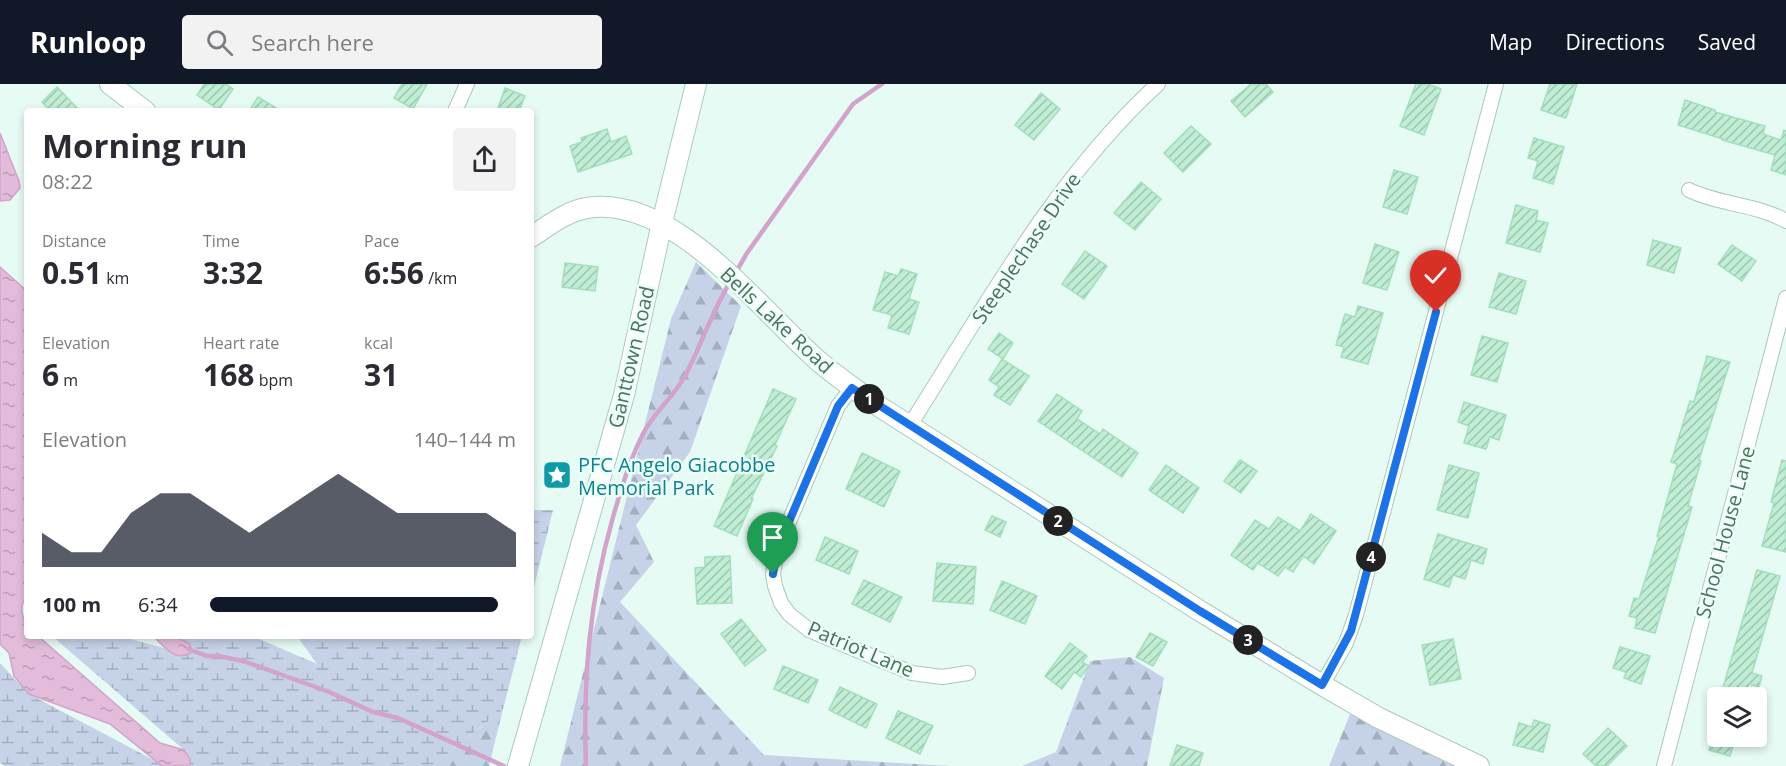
<!DOCTYPE html>
<html lang="en">
<head>
<meta charset="utf-8">
<style>
  :root { --surface:#fff; --page:#f2f2f3; --text:#2b2b33; --muted:#7c7c81; --accent:#111827 }
  body { margin:0; font-family:"Open Sans",sans-serif; background:var(--page); color:var(--text); height:100vh; display:flex; flex-direction:column; font-size:22px; white-space:nowrap }
  * { box-sizing:border-box; margin:0 }
  p { font-size:20px; color:var(--muted) }
  .icon { flex:none; width:33px; height:33px; fill:none; stroke:currentColor; stroke-width:2; stroke-linecap:round; stroke-linejoin:round }
  .map { position:relative; flex:1; overflow:hidden }
  .panel { position:absolute; left:24px; top:24px; width:510px; height:531px; display:flex; flex-direction:column; background:var(--surface); border-radius:6px; box-shadow:0 3px 9px #0003 }
  .panel>* { flex:none }
  .tools { position:absolute; left:1707px; top:603px; display:grid; gap:12px }
  .tools a { display:grid; place-items:center; width:60px; height:60px; border-radius:6px; background:var(--surface); box-shadow:0 3px 9px #0003; font-size:30px }
  .pin { position:absolute; display:grid; place-items:center; width:51px; height:51px; color:#fff; margin:-62px -26px; border-radius:50% 50% 50% 0; rotate:-45deg; box-shadow:0 0 6px #0007 }
  .pin .icon { rotate:45deg }
  .km { position:absolute; width:30px; height:30px; margin:-15px; border-radius:50%; background:#222; color:#fff; font-size:16px; line-height:30px; text-align:center }
  .round { display:grid; place-items:center; flex:none; width:63px; height:63px; border-radius:6px; background:var(--page) }
  .headline { display:flex; align-items:center; justify-content:space-between; height:102px; padding:0 18px }
  h1 { font-size:33px; font-weight:700; line-height:45px }
  .metrics { display:grid; grid-template-columns:repeat(3,1fr); gap:9px; height:102px; padding:6px 18px }
  .metrics div { display:grid; align-content:center }
  .metrics b { font-size:30px; font-weight:700 }
  .metrics small { font-size:16px; font-weight:400 }
  .metrics p { font-size:16px }
  .chart { height:168px; padding:12px 18px }
  .chart p { display:flex; justify-content:space-between }
  .chart svg { width:100%; height:108px; margin-top:6px; fill:var(--accent); opacity:.7 }
  ul { padding:0 18px; list-style:none; font-size:20px }
  li { display:grid; grid-template-columns:96px 72px 1fr; align-items:center; height:45px }
  li i { height:15px; border-radius:8px; background:var(--accent) }
  header { display:flex; align-items:center; gap:36px; box-sizing:border-box; height:84px; padding:0 30px; background:var(--accent); color:#fff }
  header strong { font-size:28px }
  nav { display:flex; gap:33px; margin-inline-start:auto; font-size:21px }
  .search { width:420px; height:54px; background:var(--page); display:flex; align-items:center; gap:15px; box-sizing:border-box; padding:0 21px; border-radius:6px; color:var(--muted); font-size:22px }
  .map>svg:first-child { display:block }
</style>
</head>
<body>
<header>
<strong>Runloop</strong>
<div class="search"><svg class="icon" aria-label="search" viewBox="0 0 24 24"><circle cx="10" cy="10" r="6"/><path d="M15 15l6 6"/></svg>Search here</div>
<nav><a>Map</a><a>Directions</a><a>Saved</a></nav>
</header>
<div class="map">
<svg width="1786" height="682" viewBox="0 0 1786 682">
  <defs>
    <pattern id="forest-firs" width="22" height="20" patternUnits="userSpaceOnUse" patternTransform="scale(1.5)"><rect width="22" height="20" fill="#c6d2e7"/><path d="M5 1l3.5 6h-7zM16 11l3.5 6h-7z" fill="#a3afbe"/></pattern>
    <pattern id="wetland-marsh" width="20" height="14" patternUnits="userSpaceOnUse" patternTransform="scale(1.5)"><rect width="20" height="14" fill="#c6d2e7"/><path d="M1 5h8M5 5V1M11 12h8M15 12V8" fill="none" stroke="#a3afbe"/></pattern>
    <pattern id="water-ripples" width="26" height="14" patternUnits="userSpaceOnUse" patternTransform="scale(1.5)"><rect width="26" height="14" fill="#e3bcdc"/><path d="M2 4q2-2 4 0t4 0M15 11q2-2 4 0t4 0" fill="none" stroke="#ba9db6"/></pattern>
    <pattern id="building-hatch" width="6" height="6" patternUnits="userSpaceOnUse" patternTransform="scale(1.5)"><rect width="6" height="6" fill="#c0eed4"/><path d="M-1 1l2-2M0 6l6-6M5 7l2-2" fill="none" stroke="#9ec5af"/></pattern>
  </defs>
  <rect width="100%" height="100%" fill="#e6fbf4"/>
  <g fill="url(#forest-firs)">
    <path d="M696,178L741,222L690,368L636,441L654,478L620,518L764,671L950,682H560L671,235Z"/>
    <path d="M1130,573L1164,594L1147,682H1022L1056,668L1090,577Z"/>
    <path d="M503,625L489,682H432Z"/>
    <path d="M1350,630L1463,682H1329Z"/>
  </g>
  <g fill="url(#wetland-marsh)">
    <path d="M531,426H553L531,515Z"/>
    <path d="M52,552H119L186,570L167,552H252L317,580L297,552H522L503,625L432,682H183L184,666Z"/>
    <path d="M0,579L29,610L165,682H5L0,679Z"/>
  </g>
  <g fill="url(#water-ripples)" stroke="#d4a3cb" stroke-width="1.5">
    <path d="M0,49L19,97L20,104L10,116L0,117Z"/>
    <path d="M0,183L27,207V513C15,525 27,536 27,552H38L160,659L184,666L190,675V682H162L110,640L29,610L14,592L9,569L0,560Z"/>
    <path d="M153,552H174L190,560L192,568C175,579 165,563 153,552Z"/>
  </g>
  <g fill="none" stroke-linecap="round" stroke-linejoin="round">
    <g stroke="#d4a3cb" stroke-width="4.5">
      <path d="M736,188L747,169L853,20L882,0"/>
      <path d="M188,565L207,572H218L243,577L327,607L373,628L398,634L504,682"/>
      <path d="M586,682C583,595 589,518 613,433C621,406 629,378 642,352C652,330 673,314 685,292C701,261 712,228 730,198"/>
    </g>
  </g>
  <g fill="url(#building-hatch)" stroke="#a2e0bb" stroke-width="1.5">
    <path d="M204,0H226L233,5L219,26L197,11Z"/>
    <path d="M402,0H427L413,25L394,14Z"/>
    <path d="M1251,0H1266L1273,8L1245,33L1231,17Z"/>
    <path d="M1416,0H1428L1441,5L1424,51L1400,42Z"/>
    <path d="M1550,0H1577L1566,34L1541,26Z"/>
    <path d="M57,3L80,27H50L42,18Z"/>
    <path d="M505,4L525,12L519,27H497Z"/>
    <path d="M1041,9L1060,25L1034,56L1015,41Z"/>
    <path d="M258,13L281,27H249Z"/>
    <path d="M1685,16L1715,26V28L1765,42L1763,50L1781,56L1784,46L1786,47V91L1771,86L1775,71L1722,56L1723,55L1678,41Z"/>
    <path d="M1191,42L1211,60L1183,88L1164,69Z"/>
    <path d="M607,45L611,58L626,52L632,70L578,88L570,62L582,58L581,54Z"/>
    <path d="M1534,54L1564,63L1553,100L1533,94L1538,77L1528,74Z"/>
    <path d="M1394,86L1418,93L1407,130L1383,123Z"/>
    <path d="M1141,98L1161,115L1135,146L1114,129Z"/>
    <path d="M1516,121L1538,127L1536,136L1548,139L1540,168L1506,159Z"/>
    <path d="M1653,156L1681,164L1674,189L1647,181Z"/>
    <path d="M1375,160L1399,168L1387,206L1363,199Z"/>
    <path d="M1732,161L1756,177L1742,197L1718,180Z"/>
    <path d="M1085,167L1107,182L1084,215L1062,200Z"/>
    <path d="M565,179L598,183L595,207L562,203Z"/>
    <path d="M901,185L917,190L909,215L919,218L909,250L888,244L892,231L873,226L885,188L898,192Z"/>
    <path d="M1499,189L1526,197L1516,230L1489,223Z"/>
    <path d="M1358,222L1383,229L1368,280L1341,273L1344,263L1336,261L1345,230L1355,233Z"/>
    <path d="M999,249L1013,259L1003,275L988,265Z"/>
    <path d="M1482,252L1508,259L1497,298L1471,291Z"/>
    <path d="M1707,272L1730,278L1699,376L1701,377L1688,422L1692,423L1655,549L1635,544L1637,534L1629,532L1634,514L1639,515L1659,452H1657L1677,380L1671,378L1690,317L1694,318Z"/>
    <path d="M1002,275L1029,292L1010,321L994,311L999,303L989,296Z"/>
    <path d="M773,305L796,315L775,361L777,362L751,415H753L737,452L714,442Z"/>
    <path d="M1057,310L1082,327L1077,335L1100,350L1103,345L1138,369L1122,393L1038,337Z"/>
    <path d="M1464,318L1506,331L1499,356L1490,353L1486,365L1464,359L1469,342L1458,338Z"/>
    <path d="M862,369L900,387L884,423L846,405Z"/>
    <path d="M1240,376L1257,387L1241,409L1224,397Z"/>
    <path d="M1782,376L1786,377V468L1762,462L1774,419L1771,418Z"/>
    <path d="M1166,381L1199,404L1183,429L1149,406Z"/>
    <path d="M1449,381L1479,389L1468,434L1437,426Z"/>
    <path d="M1311,430L1336,447L1314,480L1303,472L1293,488L1285,483L1278,492L1258,479L1253,486L1231,471L1255,436L1269,445L1278,433L1300,447Z"/>
    <path d="M992,432L1006,438L1000,453L985,446Z"/>
    <path d="M1438,450L1487,465L1483,480L1471,476L1465,495L1453,491L1449,503L1424,495Z"/>
    <path d="M825,453L858,467L849,490L816,476Z"/>
    <path d="M730,472L732,519L697,520L695,484L705,483V473Z"/>
    <path d="M937,479L976,483L973,520L933,517Z"/>
    <path d="M1757,486L1780,492L1752,589L1762,592L1759,603L1749,600L1746,614H1720Z"/>
    <path d="M864,496L902,513L890,538L852,520Z"/>
    <path d="M1002,497L1037,512L1025,540L990,526Z"/>
    <path d="M741,535L766,566L745,582L721,550Z"/>
    <path d="M1150,549L1167,558L1153,582L1136,573Z"/>
    <path d="M1453,555L1461,595L1430,601L1422,561Z"/>
    <path d="M1070,559L1087,572L1082,578L1089,582L1081,593L1074,588L1062,605L1045,592Z"/>
    <path d="M1620,563L1650,572L1641,600L1624,594L1626,588L1613,584Z"/>
    <path d="M783,582L818,596L808,619L774,605Z"/>
    <path d="M840,603L877,620L866,644L829,626Z"/>
    <path d="M898,627L933,642L920,670L886,654Z"/>
    <path d="M1534,636L1550,641L1543,668L1513,661L1519,639L1532,643Z"/>
    <path d="M1608,644L1627,662L1607,682H1596L1583,670Z"/>
    <path d="M1713,652H1736L1730,672L1709,666Z"/>
    <path d="M1177,661L1203,669L1199,682H1170Z"/>
  </g>
  <g fill="none" stroke-linecap="round" stroke-linejoin="round">
    <g stroke="#abc9ba" stroke-width="16">
      <g id="street">
        <path d="M455,27L467,0"/>
        <path d="M1689,106C1720,121 1756,120 1786,137"/>
        <path d="M852,304L838,322L777,466L773,490L775,502L781,519L789,530L809,546L912,589L942,593L968,589"/>
        <path d="M910,341C985,223 1054,95 1158,0"/>
        <path d="M1322,601L1346,559L1356,531L1496,0"/>
        <path d="M1664,682L1786,214"/>
      </g>
    </g>
    <g stroke="#a9ccba" stroke-width="22">
      <g id="secondary">
        <path d="M110,0L145,27"/>
        <path d="M531,153C548,142 567,127 587,124C672,110 758,223 815,274C835,292 858,307 880,323L1200,527L1322,601L1379,634L1479,682"/>
        <path d="M518,682L624,311L662,139L696,0"/>
      </g>
    </g>
    <use href="#street" stroke="#fff" stroke-width="14"/>
    <use href="#secondary" stroke="#fff" stroke-width="20"/>
  </g>
  <g fill="none" stroke-linecap="round" stroke-linejoin="round">
    <g stroke="#fff" stroke-width="12">
      <path id="route" d="M773,490L777,466L838,322L852,304L1200,527L1322,601L1351,547L1436,228"/>
    </g>
    <use href="#route" stroke="#1a73e8" stroke-width="8"/>
  </g>
  <defs>
    <g id="sight-square" transform="scale(1.5)"><rect x="-9" y="-9" width="18" height="18" rx="4" fill="#0f9aa8" stroke="#ecfef8"/><path d="M0-6L1.8-2.2L6-1.7L2.9 1.2L3.7 5.4L0 3.3L-3.7 5.4L-2.9 1.2L-6-1.7L-1.8-2.2Z" fill="#fff"/></g>
  </defs>
  <g fill-rule="evenodd">
    <use href="#sight-square" x="557" y="391"/>
  </g>
  <g text-anchor="middle" dominant-baseline="central" stroke-width="5" stroke-linejoin="round" paint-order="stroke">
    <g font-size="20" fill="#4d725c" stroke="#ecfef8">
      <text transform="translate(1026 164) rotate(-56)">Steeplechase Drive</text>
      <text transform="translate(777 236) rotate(43)">Bells Lake Road</text>
      <text transform="translate(631 273) rotate(-77)">Ganttown Road</text>
      <text transform="translate(1725 448) rotate(-75)">School House Lane</text>
      <text transform="translate(861 565) rotate(23)">Patriot Lane</text>
    </g>
    <g font-size="20" fill="#0d838f" stroke="#ecfef8" text-anchor="start">
      <text x="578" y="380">PFC Angelo Giacobbe<tspan x="578" dy="23">Memorial Park</tspan></text>
    </g>
  </g>
</svg>
<div class="tools">
<a><svg class="icon" aria-label="layers" viewBox="0 0 24 24"><path d="M12 4l9 5-9 5-9-5zM3 14l9 5 9-5"/></svg></a>
</div>
<div class="pin" style="left:773px;top:490px;background:#1e9e55"><svg class="icon" aria-label="arrive" viewBox="0 0 24 24"><path d="M6 21V4h12l-3 4 3 4H6"/></svg></div>
<div class="pin" style="left:1436px;top:228px;background:#d93025"><svg class="icon" aria-label="check" viewBox="0 0 24 24"><path d="M5 12l5 5 9-10"/></svg></div>
<b class="km" style="left:869px;top:315px">1</b>
<b class="km" style="left:1058px;top:437px">2</b>
<b class="km" style="left:1248px;top:556px">3</b>
<b class="km" style="left:1371px;top:473px">4</b>
<section class="panel">
<div class="headline"><div><h1>Morning run</h1><p>08:22</p></div><a class="round"><svg class="icon" aria-label="share" viewBox="0 0 24 24"><path d="M12 15V3M7 8l5-5 5 5M5 13v7h14v-7"/></svg></a></div>
<div class="metrics">
<div><p>Distance</p><b>0.51<small> km</small></b></div>
<div><p>Time</p><b>3:32</b></div>
<div><p>Pace</p><b>6:56<small> /km</small></b></div>
</div>
<div class="metrics">
<div><p>Elevation</p><b>6<small> m</small></b></div>
<div><p>Heart rate</p><b>168<small> bpm</small></b></div>
<div><p>kcal</p><b>31</b></div>
</div>
<div class="chart"><p><span>Elevation</span>140–144 m</p>
<svg viewBox="0 0 160 44" preserveAspectRatio="none"><path d="M0 44V30L10 38L20 38L30 22L40 14L50 14L60 22L70 30L80 22L90 14L100 6L110 14L120 22L130 22L140 22L150 22L160 30V44z"/></svg>
</div>
<ul>
<li><b>100 m</b>6:34<i style="width:94%"></i></li>
</ul>
</section>
</div>
</body>
</html>
